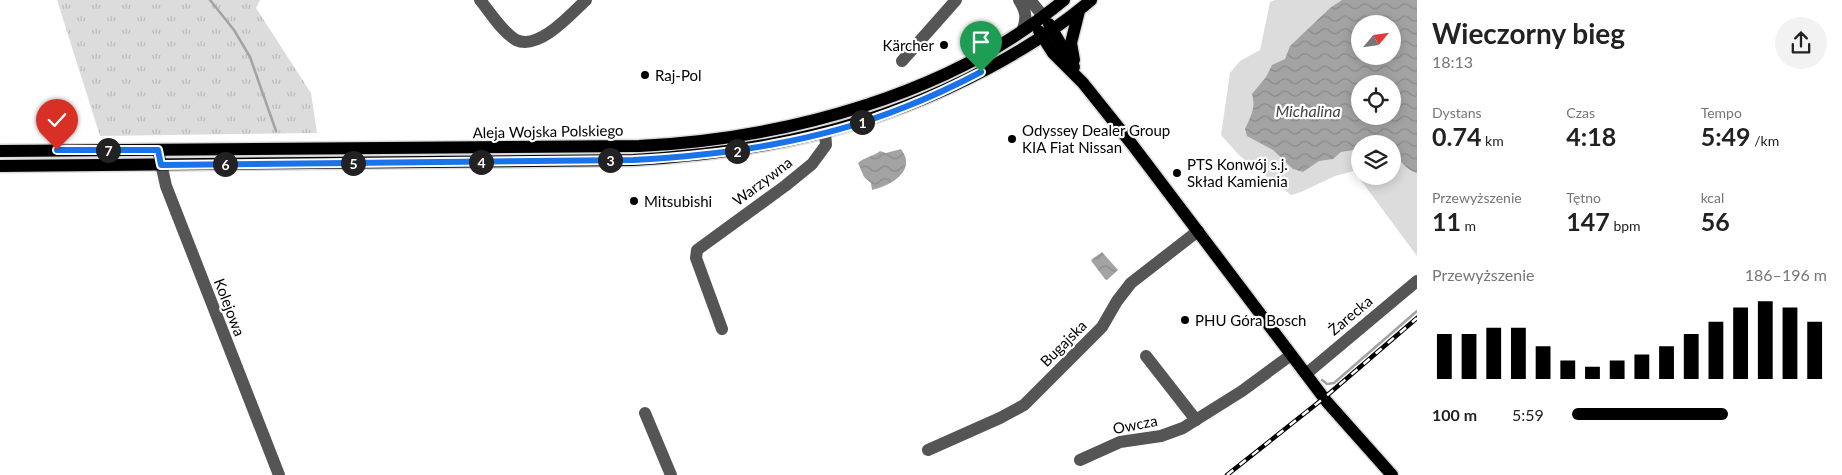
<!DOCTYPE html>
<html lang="pl">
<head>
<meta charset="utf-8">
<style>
  :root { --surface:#fff; --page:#f2f2f2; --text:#222; --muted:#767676; --accent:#000 }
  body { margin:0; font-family:Lato,sans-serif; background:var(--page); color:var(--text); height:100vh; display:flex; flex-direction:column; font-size:19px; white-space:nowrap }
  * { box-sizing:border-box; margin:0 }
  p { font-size:16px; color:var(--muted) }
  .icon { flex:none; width:28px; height:28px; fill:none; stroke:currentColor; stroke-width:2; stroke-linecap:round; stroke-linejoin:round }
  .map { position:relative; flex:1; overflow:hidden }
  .panel { display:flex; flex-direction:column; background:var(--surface); width:425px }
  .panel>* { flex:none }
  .needle { width:32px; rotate:61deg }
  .tools { position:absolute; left:1351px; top:15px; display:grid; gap:10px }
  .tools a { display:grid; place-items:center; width:50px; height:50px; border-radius:50%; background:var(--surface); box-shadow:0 2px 12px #0003; font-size:25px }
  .pin { position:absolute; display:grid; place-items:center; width:42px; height:42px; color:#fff; margin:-51px -21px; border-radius:50% 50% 50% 0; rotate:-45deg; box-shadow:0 0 5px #0007 }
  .pin .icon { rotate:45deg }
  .km { position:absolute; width:25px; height:25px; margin:-12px; border-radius:50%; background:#222; color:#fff; font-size:14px; line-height:25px; text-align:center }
  .round { display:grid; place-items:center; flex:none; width:52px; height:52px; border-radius:26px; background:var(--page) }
  .overview { display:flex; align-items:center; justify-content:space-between; height:85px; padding:0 15px }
  h1 { font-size:28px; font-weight:700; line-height:38px }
  .figures { display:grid; grid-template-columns:repeat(3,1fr); gap:8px; height:85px; padding:5px 15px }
  .figures div { display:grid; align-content:center }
  .figures b { font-size:25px; font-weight:700 }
  .figures small { font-size:14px; font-weight:400 }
  .figures p { font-size:14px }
  .chart { height:140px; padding:10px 15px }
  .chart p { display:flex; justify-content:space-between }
  .chart svg { width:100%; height:90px; margin-top:5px; stroke:var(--accent); stroke-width:6 }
  ul { padding:0 15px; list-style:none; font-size:16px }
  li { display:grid; grid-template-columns:80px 60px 1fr; align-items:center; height:38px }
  li i { height:12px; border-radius:6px; background:var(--accent) }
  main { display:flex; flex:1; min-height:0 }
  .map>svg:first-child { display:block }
</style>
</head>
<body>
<main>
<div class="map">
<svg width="1417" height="475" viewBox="0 0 1417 475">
  <defs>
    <pattern id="grass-tufts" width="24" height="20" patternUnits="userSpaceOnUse" patternTransform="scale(1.25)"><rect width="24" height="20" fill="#dcdcdc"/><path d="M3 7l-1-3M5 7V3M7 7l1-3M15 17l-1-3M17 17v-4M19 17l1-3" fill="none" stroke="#bbb"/></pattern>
    <pattern id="water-waves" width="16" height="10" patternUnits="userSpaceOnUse" patternTransform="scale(1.25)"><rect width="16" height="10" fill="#a3a3a3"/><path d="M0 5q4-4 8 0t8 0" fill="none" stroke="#8b8b8b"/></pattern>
  </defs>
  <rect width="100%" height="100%" fill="#fff"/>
  <g fill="url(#grass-tufts)">
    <path d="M57,0H260L256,8L311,93L317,133L100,136Z"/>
    <path d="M1009,30L1011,31L983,48L970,53Z"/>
    <path d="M1016,39L1019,44L961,76L916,97L850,120L849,116Z"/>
  </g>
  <path fill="#dcdcdc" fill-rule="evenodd" d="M1275,0H1417V256L1354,171L1335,176L1301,192L1291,195L1239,155L1221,135L1230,73L1240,61L1260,50L1270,2ZM1360,24H1392V56H1360ZM1360,84H1392V116H1360ZM1360,144H1392V176H1360Z"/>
  <g fill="url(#water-waves)" fill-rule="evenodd">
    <path d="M1342,0H1417V173C1407,171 1401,160 1393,155L1392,144H1360V149L1341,152L1333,159L1319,161L1303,172L1293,169L1273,150L1247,136L1245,129C1251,116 1256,108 1252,94L1266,77L1272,65L1285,59L1290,46L1330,8ZM1360,24H1392V56H1360ZM1360,84H1392V116H1360Z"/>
    <path d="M901,149C903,152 906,157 906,160C908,177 885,187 872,190L871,183L864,177L858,163C864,157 873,157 880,151L886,153Z"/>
    <path d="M1102,252L1118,270L1107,280L1105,279L1092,262L1091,260Z"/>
  </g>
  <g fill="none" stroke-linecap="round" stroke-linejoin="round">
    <g stroke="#a3a3a3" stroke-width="2.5">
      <path d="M210,0L234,30L250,57L276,131"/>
      <path d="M1322,380L1327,384L1334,383L1417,311"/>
    </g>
    <g stroke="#dbdbdb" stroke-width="15">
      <g id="major">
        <path d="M1049,24L1074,67"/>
        <path d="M1039,31L1053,53L1083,83L1131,143L1327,402L1392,475"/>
        <path d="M1074,60L1071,43L1079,11"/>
        <path d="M0,151L639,146C785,139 950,95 1064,0"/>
        <path d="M0,166L633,160C760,153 874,129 987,69C1024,49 1059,28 1091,0"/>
      </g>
    </g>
    <g stroke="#555" stroke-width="12">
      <path d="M480,0C490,12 502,32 516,40C539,51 571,14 586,0"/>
      <path d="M1019,0C1026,11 1027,17 1023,29"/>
      <path d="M1030,0L1043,16"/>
      <path d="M902,61L956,0"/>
      <path d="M158,150L166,186L279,475"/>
      <path d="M722,329L696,258L697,250L785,186L812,164L826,145L825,132"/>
      <path d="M1146,356L1196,420"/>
      <path d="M1306,374L1417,281"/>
      <path d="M645,413L671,475"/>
      <path d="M928,450L1000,418L1024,405L1102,327L1117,301L1131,283L1198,231"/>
      <path d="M1080,460L1120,442L1161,436L1183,428L1242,391L1291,355"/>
    </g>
    <use href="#major" stroke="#000" stroke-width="12"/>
    <g stroke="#000" stroke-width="4.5">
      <path id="rail" d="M1227,475L1324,398L1417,318"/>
    </g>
    <use href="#rail" stroke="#fff" stroke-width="2.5" stroke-dasharray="8" stroke-linecap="butt"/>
  </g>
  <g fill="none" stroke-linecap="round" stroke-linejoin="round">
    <g stroke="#fff" stroke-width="10">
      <path id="route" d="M57,150H158L161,165L633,160C725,155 818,142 905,107C931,97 956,85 981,72"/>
    </g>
    <use href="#route" stroke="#1a73e8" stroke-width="6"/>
  </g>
  <g fill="#000" stroke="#fff" stroke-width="2">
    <circle cx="944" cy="45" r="5"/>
    <circle cx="645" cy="75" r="5"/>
    <circle cx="1012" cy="139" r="5"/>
    <circle cx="1177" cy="173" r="5"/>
    <circle cx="634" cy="201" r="5"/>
    <circle cx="1185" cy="320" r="5"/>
  </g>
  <g text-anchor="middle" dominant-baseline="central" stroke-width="4.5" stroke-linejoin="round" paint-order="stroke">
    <g font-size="15" fill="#000" stroke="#fff" text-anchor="start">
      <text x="934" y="45" text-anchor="end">Kärcher</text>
      <text x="655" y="75">Raj-Pol</text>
      <text x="1022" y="130">Odyssey Dealer Group<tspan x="1022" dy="17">KIA Fiat Nissan</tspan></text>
      <text x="1187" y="164">PTS Konwój s.j.<tspan x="1187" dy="17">Skład Kamienia</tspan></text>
      <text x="644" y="201">Mitsubishi</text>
      <text x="1195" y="320">PHU Góra Bosch</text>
    </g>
    <g font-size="15" fill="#000" stroke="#fff">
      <text transform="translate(548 131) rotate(-1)">Aleja Wojska Polskiego</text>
      <text transform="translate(762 181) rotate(-37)">Warzywna</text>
      <text transform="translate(230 307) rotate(69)">Kolejowa</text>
      <text transform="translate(1350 315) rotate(-40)">Żarecka</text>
      <text transform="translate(1063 343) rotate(-45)">Bugajska</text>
      <text transform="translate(1135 424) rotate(-11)">Owcza</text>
    </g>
    <g font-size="16" font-style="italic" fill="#444" stroke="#fff">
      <text x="1308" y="110">Michalina</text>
    </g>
  </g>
</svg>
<div class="tools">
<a><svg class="needle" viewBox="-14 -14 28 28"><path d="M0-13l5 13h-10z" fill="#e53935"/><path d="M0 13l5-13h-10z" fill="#767676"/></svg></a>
<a><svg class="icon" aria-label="locate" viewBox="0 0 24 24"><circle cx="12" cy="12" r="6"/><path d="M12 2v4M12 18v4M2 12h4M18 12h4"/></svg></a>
<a><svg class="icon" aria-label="layers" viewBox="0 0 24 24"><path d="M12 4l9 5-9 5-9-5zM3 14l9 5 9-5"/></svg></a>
</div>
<div class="pin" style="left:981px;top:72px;background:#1e9e55"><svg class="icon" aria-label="arrive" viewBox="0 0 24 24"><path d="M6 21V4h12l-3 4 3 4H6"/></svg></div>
<div class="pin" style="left:57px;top:150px;background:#d93025"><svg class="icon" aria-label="check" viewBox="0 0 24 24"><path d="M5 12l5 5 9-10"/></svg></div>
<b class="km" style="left:862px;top:122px">1</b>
<b class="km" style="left:737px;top:151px">2</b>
<b class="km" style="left:610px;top:160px">3</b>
<b class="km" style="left:481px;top:162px">4</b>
<b class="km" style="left:353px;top:163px">5</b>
<b class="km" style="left:225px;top:164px">6</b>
<b class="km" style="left:108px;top:150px">7</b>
</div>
<section class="panel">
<div class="overview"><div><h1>Wieczorny bieg</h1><p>18:13</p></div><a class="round"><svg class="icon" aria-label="share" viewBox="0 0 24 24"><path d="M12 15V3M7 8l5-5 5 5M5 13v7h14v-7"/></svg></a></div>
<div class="figures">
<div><p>Dystans</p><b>0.74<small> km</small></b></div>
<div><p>Czas</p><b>4:18</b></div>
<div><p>Tempo</p><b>5:49<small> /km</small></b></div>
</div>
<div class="figures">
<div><p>Przewyższenie</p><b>11<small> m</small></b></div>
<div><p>Tętno</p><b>147<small> bpm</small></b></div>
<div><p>kcal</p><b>56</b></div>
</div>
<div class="chart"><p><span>Przewyższenie</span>186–196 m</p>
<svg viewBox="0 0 160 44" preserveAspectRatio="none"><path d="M5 44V22M15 44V22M25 44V19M35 44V19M45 44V28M55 44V35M65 44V38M75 44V35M85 44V32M95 44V28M105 44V22M115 44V16M125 44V9M135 44V6M145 44V9M155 44V16"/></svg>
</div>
<ul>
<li><b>100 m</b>5:59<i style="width:61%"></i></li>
</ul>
</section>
</main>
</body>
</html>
